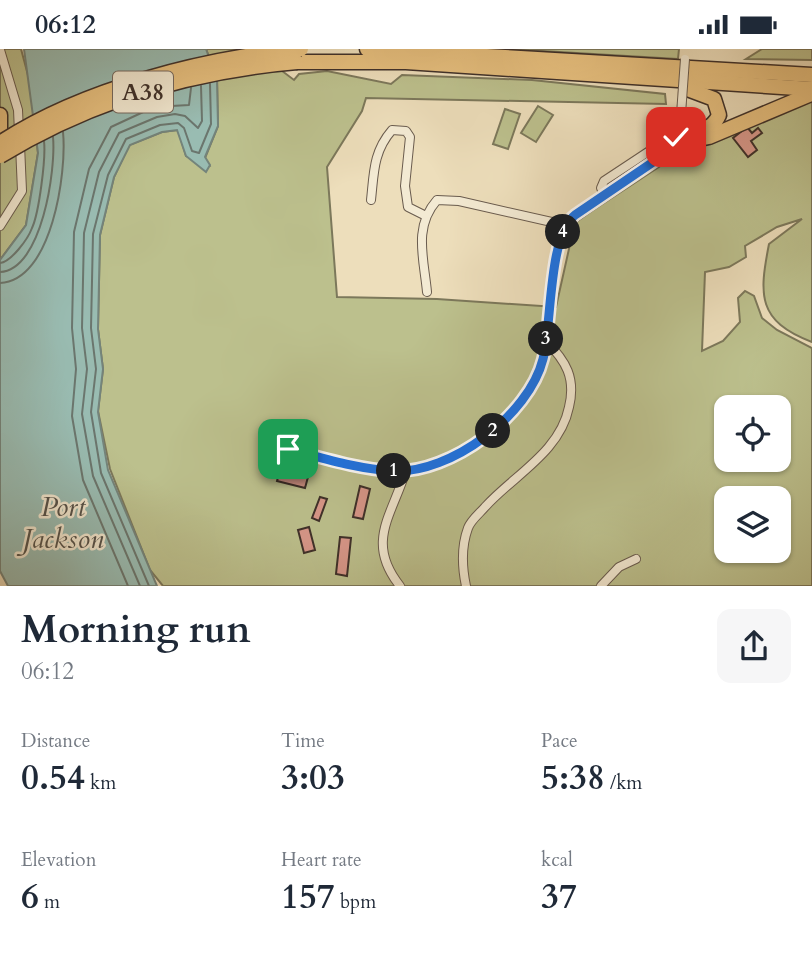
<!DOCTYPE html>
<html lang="en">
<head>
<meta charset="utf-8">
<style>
  :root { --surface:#fff; --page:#f6f6f7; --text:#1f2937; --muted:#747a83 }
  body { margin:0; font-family:Cardo,serif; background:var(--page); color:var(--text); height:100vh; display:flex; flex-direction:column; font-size:26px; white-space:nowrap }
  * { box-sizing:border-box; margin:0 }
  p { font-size:23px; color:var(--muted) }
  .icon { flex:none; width:38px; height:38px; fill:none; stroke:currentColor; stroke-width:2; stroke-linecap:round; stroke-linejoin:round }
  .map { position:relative; height:537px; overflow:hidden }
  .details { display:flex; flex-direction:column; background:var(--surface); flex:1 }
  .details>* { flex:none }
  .fabs { position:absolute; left:714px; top:346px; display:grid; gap:14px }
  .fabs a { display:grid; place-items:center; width:77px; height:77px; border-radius:14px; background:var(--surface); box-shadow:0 2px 5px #0004; font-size:35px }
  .pin { position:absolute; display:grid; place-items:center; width:60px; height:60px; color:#fff; margin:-30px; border-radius:14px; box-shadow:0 4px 10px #0006 }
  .km { position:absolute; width:35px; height:35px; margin:-18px; border-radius:50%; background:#222; color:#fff; font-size:19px; line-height:35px; text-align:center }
  .round { display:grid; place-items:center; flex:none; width:74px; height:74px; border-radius:14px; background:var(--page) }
  .overview { display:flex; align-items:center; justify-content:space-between; height:119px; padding:0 21px }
  h1 { font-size:38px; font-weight:800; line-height:52px }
  .metrics { display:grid; grid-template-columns:repeat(3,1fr); gap:10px; height:119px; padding:7px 21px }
  .metrics div { display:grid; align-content:center }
  .metrics b { font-size:35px; font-weight:800 }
  .metrics small { font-size:19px; font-weight:400 }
  .metrics p { font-size:19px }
  .status { display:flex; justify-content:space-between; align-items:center; height:49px; padding:0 35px; background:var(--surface); direction:ltr }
  .status svg { height:19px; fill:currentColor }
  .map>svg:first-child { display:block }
</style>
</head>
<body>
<div class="status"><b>06:12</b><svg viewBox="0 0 49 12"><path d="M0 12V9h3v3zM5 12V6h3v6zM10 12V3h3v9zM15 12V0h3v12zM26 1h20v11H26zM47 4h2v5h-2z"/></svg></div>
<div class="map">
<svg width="812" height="537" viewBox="0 0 812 537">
  <rect width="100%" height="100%" fill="#eddebb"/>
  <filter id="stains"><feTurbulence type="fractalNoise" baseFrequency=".00286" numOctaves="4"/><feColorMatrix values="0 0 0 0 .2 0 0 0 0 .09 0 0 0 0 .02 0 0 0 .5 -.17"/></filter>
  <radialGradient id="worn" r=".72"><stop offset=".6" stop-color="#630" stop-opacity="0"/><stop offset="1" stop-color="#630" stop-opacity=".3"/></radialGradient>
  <g fill="#bcc08d" stroke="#7c785b" stroke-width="2" fill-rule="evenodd">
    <path d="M0,0H21L32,41L38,104L26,176L0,211Z"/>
    <path d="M206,0H253L294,31L299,25L327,22L391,35L402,26L532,31L665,45L666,55L366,49L362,62L327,118L337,248L437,250L556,258L575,173L665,114L812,50V293C757,272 759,246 769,195L802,170L777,178L745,197L746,208L729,218L705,223L702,302L723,292L740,273L738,249L745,242L754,247L762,269L777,281L812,299V537H163L150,521L110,420L98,362L103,320L98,280L100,186L114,128L129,96L162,83L178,81L186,107L209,116L205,109L218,77L217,30ZM726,359H779V411H726ZM726,450H779V502H726Z"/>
    <path d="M509,0H679L678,10Z"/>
    <path d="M762,0H812V11L746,10Z"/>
    <path d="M538,57L553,66L536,93L521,84Z"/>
    <path d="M505,60L520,65L508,100L493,95Z"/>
  </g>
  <path fill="#99bcb2" stroke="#74847b" stroke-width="2" d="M24,0H206L217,30L218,77L205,108L210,116L206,123L186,107L177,81L162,83L130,96L114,128L100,186L98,280L103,320L98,363L108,421L157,537H8L0,522V211L26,176L38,104Z"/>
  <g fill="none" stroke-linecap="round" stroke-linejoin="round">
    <g stroke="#6b766e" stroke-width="2">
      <path d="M0,214C11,213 28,190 32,179C39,164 46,109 44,92"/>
      <path d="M0,223C42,221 56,120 53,88"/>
      <path d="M0,234C52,232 67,123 63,83"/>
      <path d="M128,537L83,431L72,367L76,320L72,279L74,183L89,120L111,78L154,58L189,56L191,39"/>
      <path d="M140,537L93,427L82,365L87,320L82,279L84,184L99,123L119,84L157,68L175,65L185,67L198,79L202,72L201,37"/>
      <path d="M149,537L101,424L91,363L96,320L91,279L93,185L108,126L126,90L160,76L178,74L184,79L192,102L199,104L211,75L210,35"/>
    </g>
  </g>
  <g fill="#d8978a" stroke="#3d2f29" stroke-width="2">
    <path d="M747,78L752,84L758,79L762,84L751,92L757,101L748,108L733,89Z"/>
    <path d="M280,421L308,428L305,439L277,432Z"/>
    <path d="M360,437L370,440L363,470L353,468Z"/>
    <path d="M320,448L327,450L319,472L312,469Z"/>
    <path d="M309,478L315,501L304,504L298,481Z"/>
    <path d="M340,488L351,489L347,527L336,525Z"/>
  </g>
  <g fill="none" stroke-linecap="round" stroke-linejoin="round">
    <g stroke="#695b4e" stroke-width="10">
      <g id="street">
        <path d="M0,1L18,61L19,83"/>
        <path d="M605,148L601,139L604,132L660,95L669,81"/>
        <path d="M371,151C374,124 373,103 392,81L406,82L410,88L405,137L408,158L424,166"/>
        <path d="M0,177L22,142L20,96"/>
        <path d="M427,243C424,210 413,178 437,151L459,152L565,176"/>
        <path d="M288,400C323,409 361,424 397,422C459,418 522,371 542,312C547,298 547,280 549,265C552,235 556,205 565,176L662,107L677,85"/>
        <path d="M400,537C365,493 392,467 406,421"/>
        <path d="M466,537C462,518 461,498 468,479C471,471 479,465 485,458C514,426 560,403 569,358C576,329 566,312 546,292"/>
        <path d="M601,537L619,518L636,510"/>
      </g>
    </g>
    <g stroke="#3d2f29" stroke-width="17">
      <g id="highway">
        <path d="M367,0L812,26"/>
        <path d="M297,13H406L812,40"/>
        <path d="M0,66V87"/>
        <path d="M679,77C695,83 711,84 719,66L714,50L690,41"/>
        <path d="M676,88L694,91L709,88L811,45"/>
        <path d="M662,107H670L700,91"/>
      </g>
    </g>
    <use href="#street" stroke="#f3ead3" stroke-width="8"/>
    <use href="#highway" stroke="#e6bf7e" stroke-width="14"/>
    <g stroke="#695b4e" stroke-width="10" stroke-linecap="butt">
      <path id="street-bridge" d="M681,65L685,10"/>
    </g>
    <g stroke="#3d2f29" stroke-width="17" stroke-linecap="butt">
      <g id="highway-bridge">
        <path d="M0,94C82,40 204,9 301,0"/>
        <path d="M0,107C90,52 192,22 297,13"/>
      </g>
    </g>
    <use href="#street-bridge" stroke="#f3ead3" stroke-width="8"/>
    <use href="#highway-bridge" stroke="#e6bf7e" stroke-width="14"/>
  </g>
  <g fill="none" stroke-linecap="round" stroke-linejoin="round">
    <g stroke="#fff" stroke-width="14">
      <path id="route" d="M288,400C323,409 357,420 393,422C451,425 529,366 543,310C552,275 548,187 575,166L662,107L676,88"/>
    </g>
    <use href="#route" stroke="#1a73e8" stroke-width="9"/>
  </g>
  <g text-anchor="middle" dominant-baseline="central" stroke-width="5" stroke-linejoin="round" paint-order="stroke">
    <rect fill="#f3ead3" stroke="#74675c" stroke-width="2" x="113" y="22.5" width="60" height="41" rx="5"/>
    <g font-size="24" font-weight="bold" fill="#3d2f29">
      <text x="143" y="43">A38</text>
    </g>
    <g font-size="28" font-style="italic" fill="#54524b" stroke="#f3ead3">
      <text x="63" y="458">Port<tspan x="63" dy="32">Jackson</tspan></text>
    </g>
  </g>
  <rect width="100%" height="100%" filter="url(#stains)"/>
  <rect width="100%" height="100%" fill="url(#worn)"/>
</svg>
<div class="fabs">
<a><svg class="icon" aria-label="locate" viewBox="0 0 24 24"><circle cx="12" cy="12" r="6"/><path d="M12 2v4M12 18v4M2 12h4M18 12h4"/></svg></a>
<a><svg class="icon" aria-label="layers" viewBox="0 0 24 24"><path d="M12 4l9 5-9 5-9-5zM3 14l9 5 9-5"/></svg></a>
</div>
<div class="pin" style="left:288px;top:400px;background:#1e9e55"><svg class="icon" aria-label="arrive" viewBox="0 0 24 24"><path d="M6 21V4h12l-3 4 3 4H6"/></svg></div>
<div class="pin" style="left:676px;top:88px;background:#d93025"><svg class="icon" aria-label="check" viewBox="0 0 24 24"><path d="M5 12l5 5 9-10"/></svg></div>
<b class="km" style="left:394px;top:422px">1</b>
<b class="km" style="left:493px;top:382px">2</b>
<b class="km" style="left:546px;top:290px">3</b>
<b class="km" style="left:563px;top:183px">4</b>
</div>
<section class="details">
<div class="overview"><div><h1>Morning run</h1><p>06:12</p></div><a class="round"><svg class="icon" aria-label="share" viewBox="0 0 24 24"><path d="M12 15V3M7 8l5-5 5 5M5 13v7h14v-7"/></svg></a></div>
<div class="metrics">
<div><p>Distance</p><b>0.54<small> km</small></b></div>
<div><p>Time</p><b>3:03</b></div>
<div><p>Pace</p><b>5:38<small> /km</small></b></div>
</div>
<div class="metrics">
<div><p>Elevation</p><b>6<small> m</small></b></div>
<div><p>Heart rate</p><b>157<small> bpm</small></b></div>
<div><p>kcal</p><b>37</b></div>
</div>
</section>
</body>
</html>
